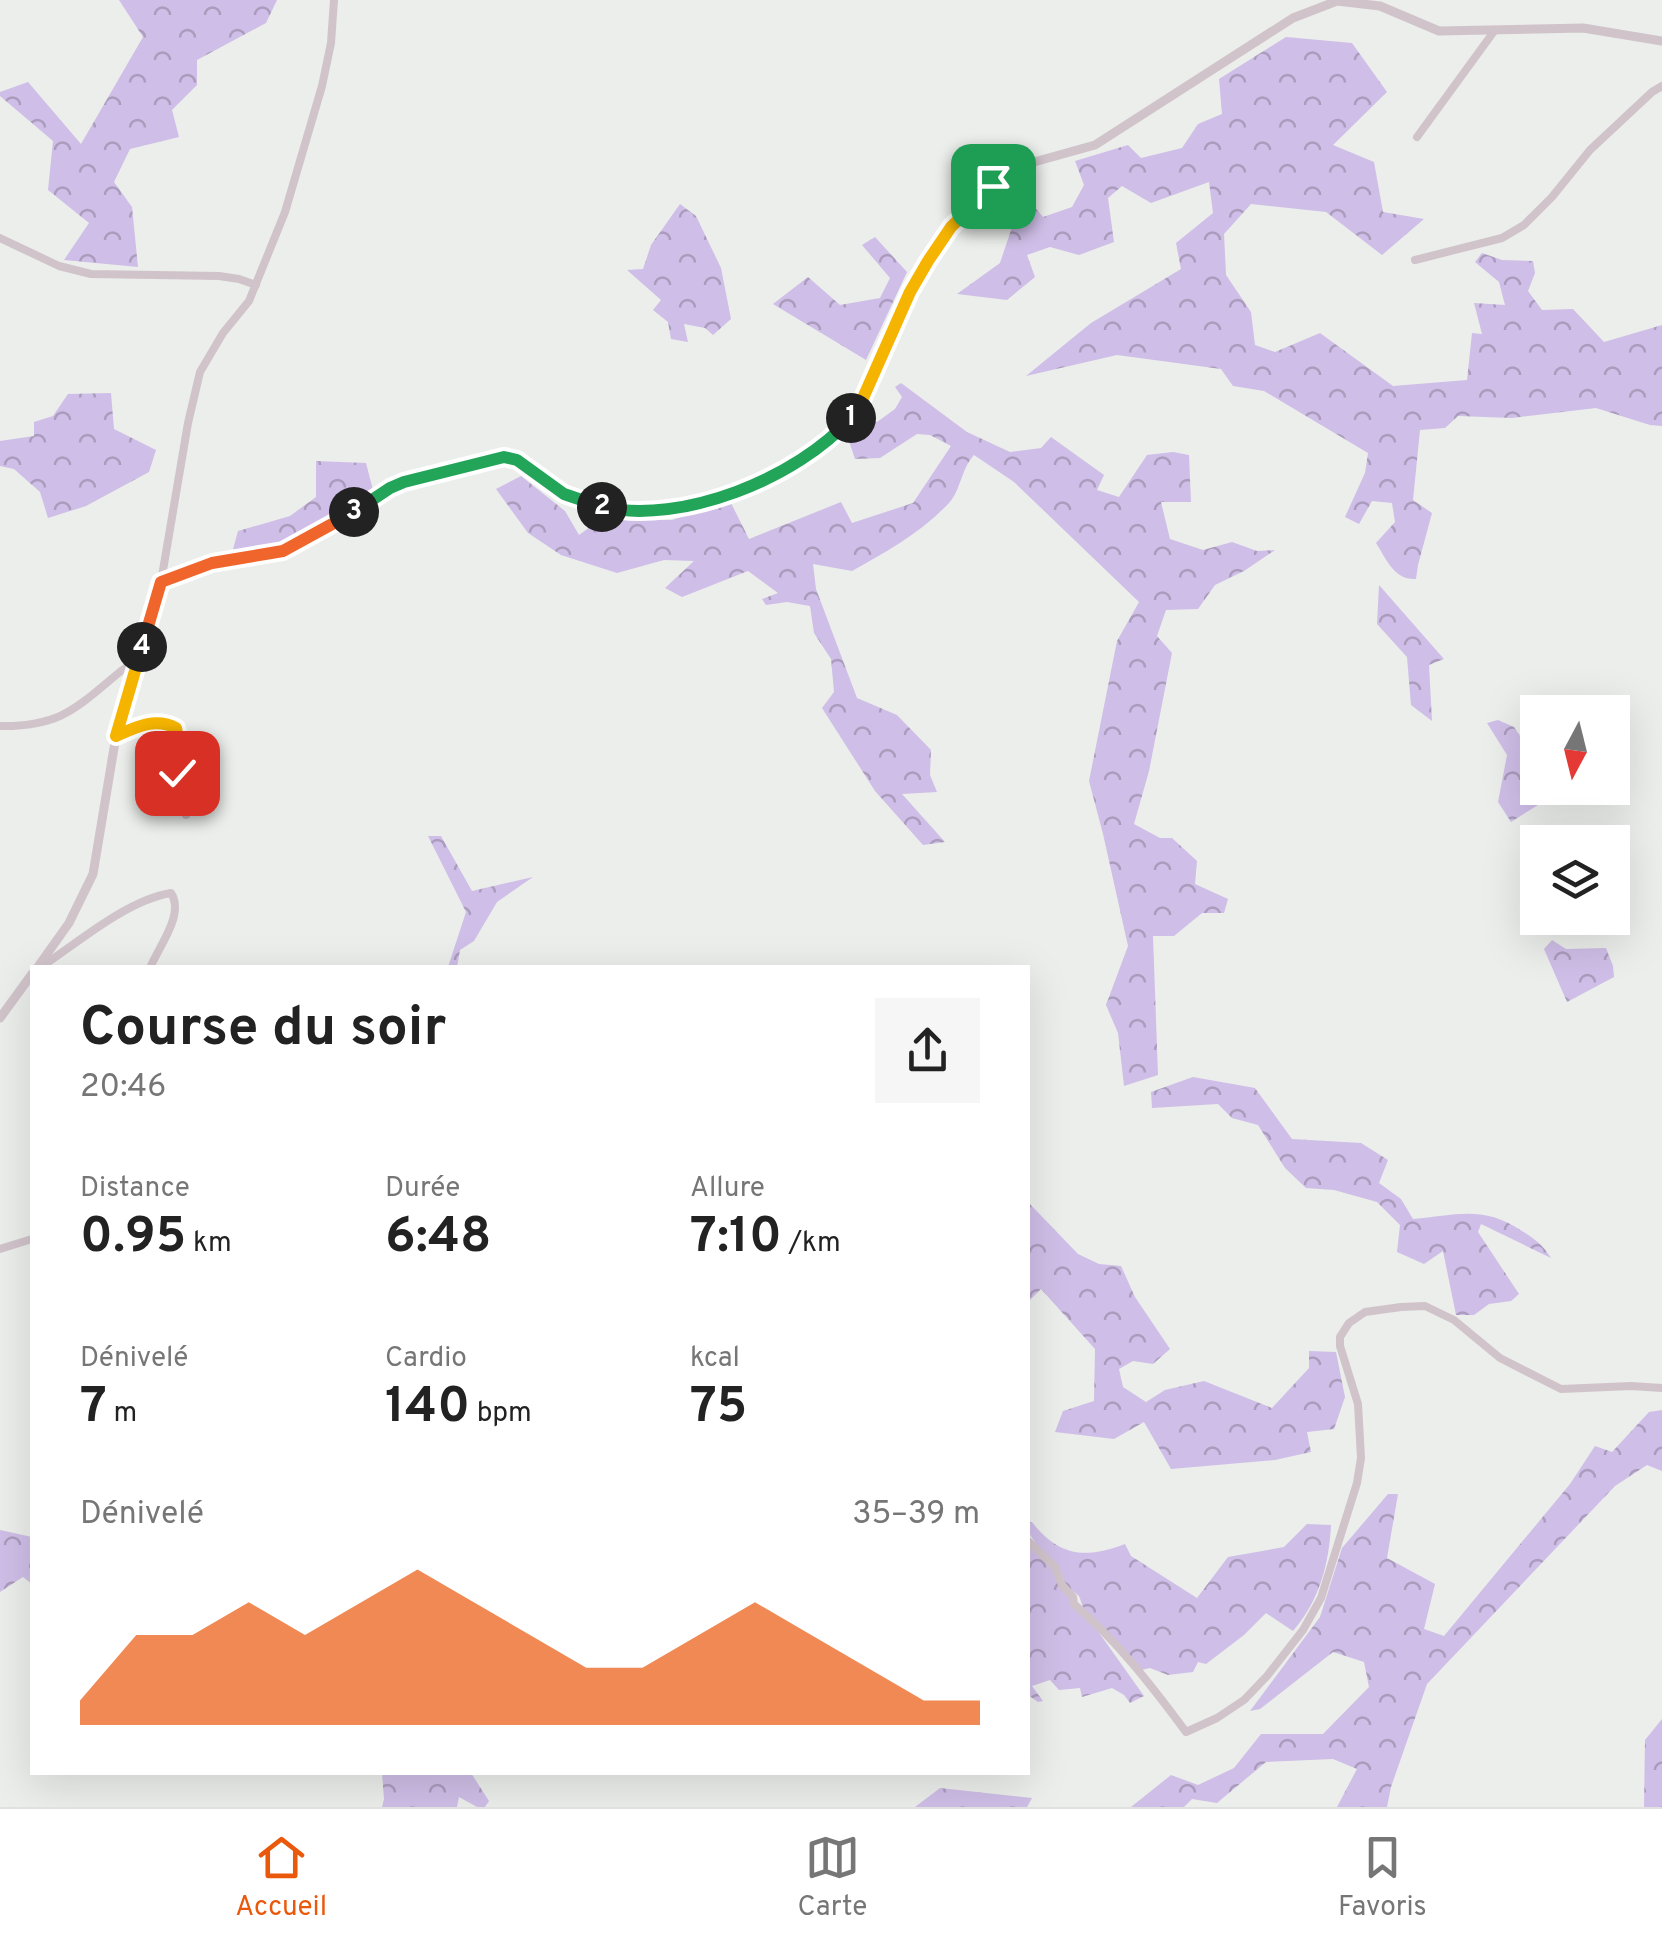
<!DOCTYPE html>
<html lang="fr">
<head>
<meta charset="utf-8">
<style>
  :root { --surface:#fff; --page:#f6f6f6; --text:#222; --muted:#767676; --line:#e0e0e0; --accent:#ea580c }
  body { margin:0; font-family:Overpass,sans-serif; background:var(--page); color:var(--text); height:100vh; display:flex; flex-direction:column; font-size:38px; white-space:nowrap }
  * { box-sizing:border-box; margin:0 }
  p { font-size:32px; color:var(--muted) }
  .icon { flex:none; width:55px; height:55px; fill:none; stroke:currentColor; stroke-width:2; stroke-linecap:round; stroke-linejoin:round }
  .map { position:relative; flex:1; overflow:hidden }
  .drawer { position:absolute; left:30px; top:965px; width:1000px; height:810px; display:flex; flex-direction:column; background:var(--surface); border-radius:0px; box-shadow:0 10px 40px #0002 }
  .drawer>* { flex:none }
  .needle { width:65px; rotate:187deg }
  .buttons { position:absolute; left:1520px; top:695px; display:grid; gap:20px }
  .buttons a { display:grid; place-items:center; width:110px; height:110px; border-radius:0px; background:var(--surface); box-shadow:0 10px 40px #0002; font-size:50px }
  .pin { position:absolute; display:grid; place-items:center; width:85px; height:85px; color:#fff; margin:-42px; border-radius:20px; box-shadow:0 5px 15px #0006 }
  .km { position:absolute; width:50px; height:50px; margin:-25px; border-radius:50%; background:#222; color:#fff; font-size:28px; line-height:50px; text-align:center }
  .round { display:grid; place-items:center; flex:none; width:105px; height:105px; border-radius:0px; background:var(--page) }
  .headline { display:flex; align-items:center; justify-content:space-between; height:170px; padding:0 50px }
  h1 { font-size:55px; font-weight:700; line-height:75px }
  .stats { display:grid; grid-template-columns:repeat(3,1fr); gap:15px; height:170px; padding:10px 50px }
  .stats div { display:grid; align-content:center }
  .stats b { font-size:50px; font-weight:700 }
  .stats small { font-size:28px; font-weight:400 }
  .stats p { font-size:28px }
  .chart { height:280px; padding:20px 50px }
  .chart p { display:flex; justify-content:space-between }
  .chart svg { width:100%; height:180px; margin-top:10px; fill:var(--accent); opacity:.7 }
  .tabs { display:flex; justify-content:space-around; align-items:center; height:140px; border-top:2px solid var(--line); background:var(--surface); font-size:28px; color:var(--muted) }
  .tabs a { display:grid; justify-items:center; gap:5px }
  .tabs .current { color:var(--accent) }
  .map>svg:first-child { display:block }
</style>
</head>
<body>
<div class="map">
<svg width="1662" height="1807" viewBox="0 0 1662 1807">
  <defs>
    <pattern id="forest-crowns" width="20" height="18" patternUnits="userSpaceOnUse" patternTransform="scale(2.5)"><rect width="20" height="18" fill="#cfbee7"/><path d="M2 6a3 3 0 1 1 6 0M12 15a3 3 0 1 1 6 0" fill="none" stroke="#ab9cbd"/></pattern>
  </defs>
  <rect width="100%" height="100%" fill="#ebeeeb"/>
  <g fill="url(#forest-crowns)">
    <path d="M119,0H277L266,23L197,60V85L172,110L179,137L130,149L114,182L132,207L138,267L64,260L89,223L48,190L53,141L0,96V92L28,82L81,144L143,37Z"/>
    <path d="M1286,37L1352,43L1387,92L1333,145L1374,162L1383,212L1424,219L1382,255L1326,212L1251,204L1224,234L1226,275L1251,312L1255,345L1275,352L1320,333L1393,386L1467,380L1472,333L1482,334L1474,303L1505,305L1499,282L1475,262L1482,253L1502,260L1533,261L1535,273L1528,291L1542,310L1573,309L1604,342L1662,325V426L1650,425L1596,408L1512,418L1458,416L1445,428L1420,430L1413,500L1432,513L1418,565L1416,579C1394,580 1387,560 1376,543L1395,522L1392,503L1372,501L1359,524L1345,517L1365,473L1368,453L1264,391L1233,386L1221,369L1117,355L1026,376L1091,323L1181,269L1176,243L1213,213L1209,182L1151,203L1122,186L1108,198L1114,242L1079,255L1050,247L1027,255L1035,277L1007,300L957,294L1000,263L1016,215L996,200L1018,187L1043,217L1072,207L1084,185L1075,161L1128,145L1141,158L1182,148L1198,124L1222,114L1219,79Z"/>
    <path d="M680,204L696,216L721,268L731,319L713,335L705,328L684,324L688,342L671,339L668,322L653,310L661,300L627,270L643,269L651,245Z"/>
    <path d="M875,237L907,272L866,360L773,304L808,277L840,305L880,298L890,278L862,245Z"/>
    <path d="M901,383L967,432L1010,452L1041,448L1051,437L1104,475L1097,490L1119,497L1147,455L1173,452L1189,455L1191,502H1161L1170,539L1203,550L1232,542L1257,551L1275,550L1244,571L1215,585L1198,609L1166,610L1157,636L1172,653L1149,771L1134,824L1160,838H1172L1197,861L1195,884L1228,899L1224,913H1202L1174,936H1153L1158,1075L1124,1086L1118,1033L1106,1005L1128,946L1103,834L1089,781L1117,641L1139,602L1014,482L974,455C961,469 961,490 949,503C922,532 886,552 852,571L813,564L816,589L857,698L897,715L931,750L930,775L937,792L902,794L945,842L923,845L875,791L822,708L834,692L831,659L814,633L810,606L787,602L766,605L762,599L778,593L748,571L682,597L665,588L694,561L664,560L617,573L561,555L528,533L496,489L521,476L565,511L579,535L601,519L672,520L730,501L749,539L841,502L852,523L913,503L951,446L930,435L917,434L880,458L855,459L848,438L861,417L877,422L895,409L902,397L895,387Z"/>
    <path d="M111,393L114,429L156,450L149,472L86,506L48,518L40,492L14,469L0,466V441L34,436V422L53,416L68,394Z"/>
    <path d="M316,461L366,463L373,490L351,510L274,548L232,553L238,531L290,516L316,497Z"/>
    <path d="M1379,585L1444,659L1429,665L1432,721L1411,705L1407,657L1377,624Z"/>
    <path d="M1498,720L1514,727L1537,761L1538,788H1565L1511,822L1498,802L1507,755L1487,723Z"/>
    <path d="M428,836H441L472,891L533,877L497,902L474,941L460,950L457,967H448L466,912Z"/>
    <path d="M1552,940L1566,949L1606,948L1613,966L1614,977L1567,1002L1544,949Z"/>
    <path d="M1193,1077L1255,1088L1292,1139L1361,1143L1388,1160L1379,1183L1401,1199L1413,1219C1456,1215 1484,1205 1522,1231C1535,1239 1543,1245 1551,1258L1481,1224L1478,1232L1519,1294L1511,1301L1489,1304L1474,1315H1456L1443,1251L1424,1264L1397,1252L1400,1225L1377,1202L1334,1190L1306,1188L1285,1168L1258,1125L1232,1118L1218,1104L1152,1108L1151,1092Z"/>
    <path d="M1028,1202L1078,1254L1099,1264L1121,1266L1135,1297L1170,1349L1153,1364L1133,1361L1119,1369L1123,1387L1146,1402L1165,1390L1204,1381L1272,1408L1309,1368V1351L1336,1352L1345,1397L1334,1429L1307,1432L1311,1452L1275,1460L1171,1469L1144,1422L1114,1439L1055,1432L1063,1411L1094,1401L1095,1349L1041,1289L1028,1302Z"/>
    <path d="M1662,1410V1471L1647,1465L1615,1486L1427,1684L1391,1787L1387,1807H1337L1357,1769L1333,1759L1266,1762L1217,1803L1192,1799L1184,1807H1131L1171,1775L1198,1785L1234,1768L1261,1734H1323L1369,1687L1364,1662L1333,1652L1260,1709L1250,1711L1320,1617L1342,1548L1388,1494H1398L1387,1558L1435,1584L1424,1629L1444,1636L1570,1484L1595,1446L1612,1452L1649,1412Z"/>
    <path d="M1028,1522H1032C1059,1557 1086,1559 1125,1544L1131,1556L1197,1598L1228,1557L1284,1547L1307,1524L1331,1525C1329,1565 1319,1601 1293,1631L1266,1613L1244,1635L1206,1664L1198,1662L1193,1672L1168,1675L1150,1668L1141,1670L1084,1610L1079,1596L1064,1584L1028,1532Z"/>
    <path d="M0,1530L32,1537V1584L23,1577L0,1592Z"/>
    <path d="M1028,1545L1053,1568L1144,1696L1130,1703L1124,1695L1112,1688L1082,1697L1080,1688L1059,1690L1050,1680L1032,1686L1043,1701L1038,1702L1028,1695Z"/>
    <path d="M1662,1719V1807H1644L1645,1740Z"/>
    <path d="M382,1773H471L489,1801L485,1807H477L459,1797L457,1807H382L384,1799Z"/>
    <path d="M940,1788L1032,1798L1027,1807H915Z"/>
  </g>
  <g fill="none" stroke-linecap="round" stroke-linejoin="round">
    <g stroke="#d1c3ca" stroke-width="8">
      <path d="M1417,137L1495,30"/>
      <path d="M0,238L59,266L91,274L219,276L239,279L256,285"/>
      <path d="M1415,260L1502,238L1524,225L1552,197L1590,150L1652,92L1662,86"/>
      <path d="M161,582L188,423L200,372L223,333L249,301L285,212L322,86L331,43L334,0"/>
      <path d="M0,726C61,727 76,708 121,671L130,665L136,664"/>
      <path d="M116,736C136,727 155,717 176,728L177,775L186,785V815"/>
      <path d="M40,968C77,943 127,900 171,893C185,914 159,946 150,968"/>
      <path d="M0,1249L32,1239"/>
      <path d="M1028,1541L1055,1567L1062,1585L1073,1597L1074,1604C1117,1641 1152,1686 1186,1732L1217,1718L1244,1700L1267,1676L1303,1630L1321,1598L1357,1483L1361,1458L1358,1404L1340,1346V1337L1349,1323L1365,1312L1401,1307L1425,1306L1454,1320L1500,1358L1561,1389L1631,1386L1662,1388"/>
    </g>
    <g stroke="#d1c3ca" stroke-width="9">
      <path d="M37,968L69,923L93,874L116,736L161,582L212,563L283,551L403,482L499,457L517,460L564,494L576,500L613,510L641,513L660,512L695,505L783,472L829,438L856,411L910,292L928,261L951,227L993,187L1034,162L1095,145L1293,18L1337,1L1380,6L1439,31L1583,28L1662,41"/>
      <path d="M0,1018L32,974"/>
    </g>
  </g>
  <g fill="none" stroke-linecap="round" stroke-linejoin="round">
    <g stroke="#fff" stroke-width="20">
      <path id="split-1" d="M851,418L863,398L910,292L928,261L951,227L993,186"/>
    </g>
    <g stroke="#fff" stroke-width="20">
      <path id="split-2" d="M602,507C683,525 797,478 851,418"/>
    </g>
    <g stroke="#fff" stroke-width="20">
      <path id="split-3" d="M354,512L390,488L404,482L504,457L517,460L564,494L602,507"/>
    </g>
    <g stroke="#fff" stroke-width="20">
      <path id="split-4" d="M142,647L161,582L212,563L283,551L354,512"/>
    </g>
    <g stroke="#fff" stroke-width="20">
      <path id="split-5" d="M142,647L116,736C136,727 155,717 176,728L177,733V773"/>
    </g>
    <use href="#split-1" stroke="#f5b400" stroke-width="12"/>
    <use href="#split-2" stroke="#22a559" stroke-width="12"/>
    <use href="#split-3" stroke="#22a559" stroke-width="12"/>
    <use href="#split-4" stroke="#f0652b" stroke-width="12"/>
    <use href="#split-5" stroke="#f5b400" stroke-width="12"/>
  </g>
</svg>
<div class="buttons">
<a><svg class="needle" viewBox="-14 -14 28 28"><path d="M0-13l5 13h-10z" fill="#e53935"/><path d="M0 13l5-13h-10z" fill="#767676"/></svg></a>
<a><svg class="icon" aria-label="layers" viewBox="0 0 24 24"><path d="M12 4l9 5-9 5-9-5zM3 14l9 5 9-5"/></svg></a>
</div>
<div class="pin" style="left:993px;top:186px;background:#1e9e55"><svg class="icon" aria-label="arrive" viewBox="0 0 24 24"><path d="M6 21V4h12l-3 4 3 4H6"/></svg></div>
<div class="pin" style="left:177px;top:773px;background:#d93025"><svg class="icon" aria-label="check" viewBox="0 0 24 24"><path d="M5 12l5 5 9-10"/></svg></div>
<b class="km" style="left:851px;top:418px">1</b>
<b class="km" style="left:602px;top:507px">2</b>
<b class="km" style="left:354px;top:512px">3</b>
<b class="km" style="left:142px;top:647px">4</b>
<section class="drawer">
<div class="headline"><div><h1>Course du soir</h1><p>20:46</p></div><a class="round"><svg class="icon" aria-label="share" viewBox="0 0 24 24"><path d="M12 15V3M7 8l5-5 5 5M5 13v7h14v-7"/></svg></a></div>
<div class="stats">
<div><p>Distance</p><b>0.95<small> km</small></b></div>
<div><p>Durée</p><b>6:48</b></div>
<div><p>Allure</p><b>7:10<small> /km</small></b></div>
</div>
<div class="stats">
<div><p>Dénivelé</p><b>7<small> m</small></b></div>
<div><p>Cardio</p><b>140<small> bpm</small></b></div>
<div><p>kcal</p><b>75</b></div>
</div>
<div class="chart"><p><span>Dénivelé</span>35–39 m</p>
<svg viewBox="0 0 160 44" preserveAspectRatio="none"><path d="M0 44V38L10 22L20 22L30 14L40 22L50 14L60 6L70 14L80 22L90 30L100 30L110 22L120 14L130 22L140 30L150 38L160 38V44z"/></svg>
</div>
</section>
</div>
<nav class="tabs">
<a class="current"><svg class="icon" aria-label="home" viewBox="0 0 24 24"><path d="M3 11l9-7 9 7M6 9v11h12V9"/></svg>Accueil</a>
<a><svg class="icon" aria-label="map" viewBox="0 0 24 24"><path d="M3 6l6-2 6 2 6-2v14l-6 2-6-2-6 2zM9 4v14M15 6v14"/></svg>Carte</a>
<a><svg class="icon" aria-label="saved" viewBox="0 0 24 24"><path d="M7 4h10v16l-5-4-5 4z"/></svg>Favoris</a>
</nav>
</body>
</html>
